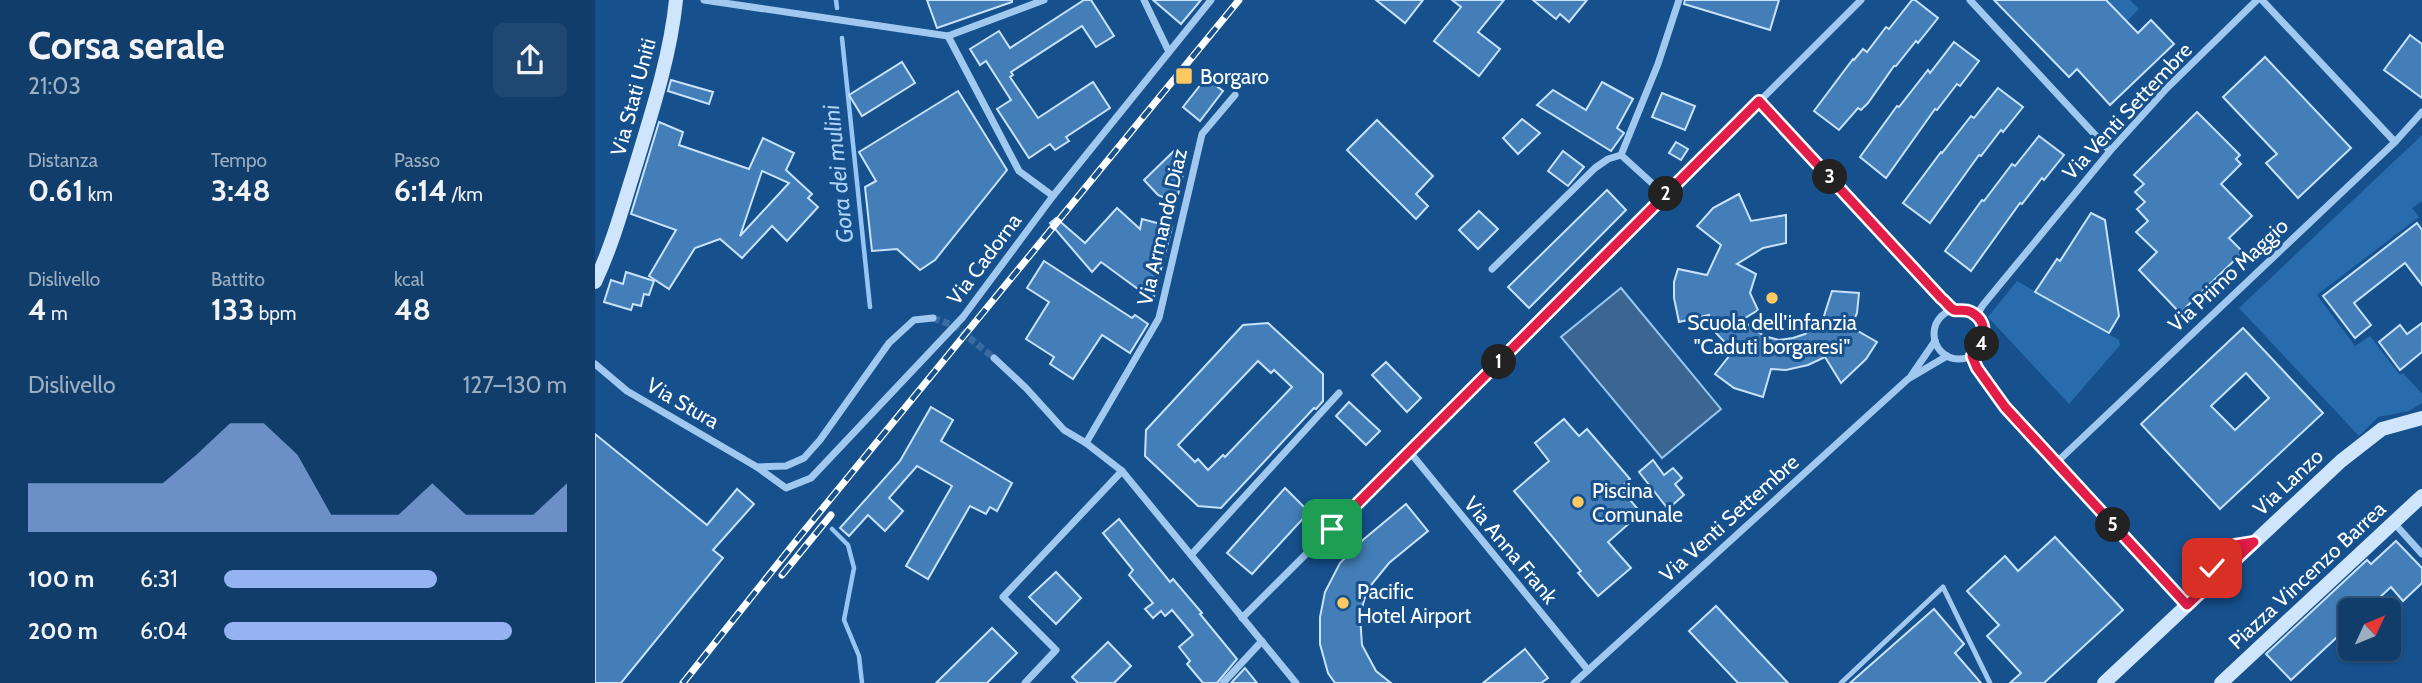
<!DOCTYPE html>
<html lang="it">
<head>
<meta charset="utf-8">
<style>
  :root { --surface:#103d6a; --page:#1e4872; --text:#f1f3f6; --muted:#9caec1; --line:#30567e; --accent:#95b2f1 }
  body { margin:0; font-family:Cabin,sans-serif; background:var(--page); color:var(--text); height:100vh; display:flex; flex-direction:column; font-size:26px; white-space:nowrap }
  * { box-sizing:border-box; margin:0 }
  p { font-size:23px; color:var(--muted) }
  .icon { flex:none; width:38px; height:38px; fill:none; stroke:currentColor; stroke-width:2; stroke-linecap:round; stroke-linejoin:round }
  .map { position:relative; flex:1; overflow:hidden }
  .side { display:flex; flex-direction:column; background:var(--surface); width:595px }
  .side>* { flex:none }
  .needle { width:46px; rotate:46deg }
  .fabs { position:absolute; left:1743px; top:598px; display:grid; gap:14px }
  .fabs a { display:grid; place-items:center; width:63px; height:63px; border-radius:10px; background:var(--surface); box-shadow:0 2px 5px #0004,0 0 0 2px var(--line); font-size:35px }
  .pin { position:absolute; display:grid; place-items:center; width:60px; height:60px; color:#fff; margin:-30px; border-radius:14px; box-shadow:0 4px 10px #0006 }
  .km { position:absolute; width:35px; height:35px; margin:-18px; border-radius:50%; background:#222; color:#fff; font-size:19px; line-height:35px; text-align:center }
  .round { display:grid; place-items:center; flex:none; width:74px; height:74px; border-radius:10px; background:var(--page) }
  .head { display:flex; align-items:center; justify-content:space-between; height:119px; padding:0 28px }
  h1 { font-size:38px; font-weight:800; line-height:52px }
  .metrics { display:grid; grid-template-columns:repeat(3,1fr); gap:10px; height:119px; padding:7px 28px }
  .metrics div { display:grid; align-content:center }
  .metrics b { font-size:30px; font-weight:800 }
  .metrics small { font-size:19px; font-weight:400 }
  .metrics p { font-size:19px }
  .chart { height:196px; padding:14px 28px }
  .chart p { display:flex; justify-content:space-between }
  .chart svg { width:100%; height:126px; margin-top:7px; fill:var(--accent); opacity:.7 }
  ul { padding:0 28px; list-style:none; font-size:23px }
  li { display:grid; grid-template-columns:112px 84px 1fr; align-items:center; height:52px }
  li i { height:18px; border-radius:9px; background:var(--accent) }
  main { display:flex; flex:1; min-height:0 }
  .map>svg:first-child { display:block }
</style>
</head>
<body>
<main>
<section class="side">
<div class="head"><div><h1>Corsa serale</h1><p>21:03</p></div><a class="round"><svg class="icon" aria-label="share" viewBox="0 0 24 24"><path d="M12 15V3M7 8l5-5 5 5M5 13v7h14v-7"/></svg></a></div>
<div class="metrics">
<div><p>Distanza</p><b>0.61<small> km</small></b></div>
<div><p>Tempo</p><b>3:48</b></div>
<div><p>Passo</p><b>6:14<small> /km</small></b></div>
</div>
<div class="metrics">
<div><p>Dislivello</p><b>4<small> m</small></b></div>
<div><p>Battito</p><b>133<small> bpm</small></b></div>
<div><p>kcal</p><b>48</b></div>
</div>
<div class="chart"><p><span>Dislivello</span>127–130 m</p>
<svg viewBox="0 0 160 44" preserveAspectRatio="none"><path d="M0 44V27L10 27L20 27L30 27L40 27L50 17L60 6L70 6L80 17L90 38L100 38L110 38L120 27L130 38L140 38L150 38L160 27V44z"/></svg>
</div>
<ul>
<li><b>100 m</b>6:31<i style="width:62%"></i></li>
<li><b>200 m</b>6:04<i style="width:84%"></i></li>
</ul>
</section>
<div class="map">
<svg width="1827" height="683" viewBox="0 0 1827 683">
  <rect width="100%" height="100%" fill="#16518e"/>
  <g fill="#286cad">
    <path d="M1511,0H1535L1544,9L1532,21Z"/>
    <path d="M1827,135V201L1817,208L1824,217L1722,295L1760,346L1775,336L1805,375L1808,373L1827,394V403L1814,411L1783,417L1764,436L1644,308Z"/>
    <path d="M1422,281L1524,340L1525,345L1474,404L1393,317Z"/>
  </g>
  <path fill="#3b6692" stroke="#94c5f3" stroke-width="2" d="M1026,288L1126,409L1067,458L966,337Z"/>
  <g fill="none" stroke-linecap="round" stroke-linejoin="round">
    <g stroke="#94c5f3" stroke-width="4.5">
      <path d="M241,0L242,8"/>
      <path d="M247,38L275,307"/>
      <path d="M237,529L253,545L259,568L249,620L264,656L267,683"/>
    </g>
  </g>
  <g fill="#437eb8" stroke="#c8e2fb" stroke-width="2" fill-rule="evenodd">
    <path d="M332,0H417V2L342,28Z"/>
    <path d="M489,0H496L519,36L501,47L487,26L416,72L418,75L415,77L443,118L498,82L515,108L471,137L474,141L460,150L455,144L434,158L402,109L416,100L391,61L385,65L375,49L404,31L415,48Z"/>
    <path d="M558,0H606L586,24Z"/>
    <path d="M781,0H828L810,23Z"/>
    <path d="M857,0H909L883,32L905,49L884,76L839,41L866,7Z"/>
    <path d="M938,0H992L974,22L965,14L961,19Z"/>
    <path d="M1090,0H1184L1175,30L1089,4Z"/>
    <path d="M1317,0H1320L1343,18L1323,43L1321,41L1301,66H1299L1273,103L1266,110L1263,108L1244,130L1219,111L1258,59L1259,60L1268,49L1272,52L1291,27L1294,29Z"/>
    <path d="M1399,0H1511L1543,33L1556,20L1579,44L1515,105L1482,69L1474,77Z"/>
    <path d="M1815,35L1827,44V98L1789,70Z"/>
    <path d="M1359,42L1384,61L1365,86L1362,84L1342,110L1340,109L1291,178L1265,157L1302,106L1304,107L1333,70L1335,73Z"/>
    <path d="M1670,57L1756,148L1703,198L1671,163L1682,154L1628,97Z"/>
    <path d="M307,62L320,83L267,116L254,95Z"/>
    <path d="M611,78L628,91L605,121L588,107Z"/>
    <path d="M76,80L118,92L114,104L73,91Z"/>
    <path d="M1007,82L1038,99L1022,128L1029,133L1016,151L942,105L958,90L991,110Z"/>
    <path d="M1403,88L1428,107L1408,132L1406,130L1386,156L1384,155L1335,223L1308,203L1346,152L1347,153L1376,116L1379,118Z"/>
    <path d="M363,91L412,170L340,260L325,270L302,249L277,251L270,187L281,181L264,152Z"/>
    <path d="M1067,93L1100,106L1090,130L1057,117Z"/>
    <path d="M1602,112L1645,155L1641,159L1646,164L1626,184L1657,216L1634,238L1648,252L1585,313L1544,270L1562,252L1541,232L1553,221L1542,209L1550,202L1540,192L1549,184L1539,175Z"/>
    <path d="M927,119L945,133L923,154L908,138Z"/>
    <path d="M782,120L838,176L821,194L833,206L821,219L752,150Z"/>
    <path d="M64,122L88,132L84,145L154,169L168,138L199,153L191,170L217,194L213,198L223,207L192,241L177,226L147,258L125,239L100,248L74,289L54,276L81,230L36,214ZM167,171L194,183L145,236Z"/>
    <path d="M1444,136L1469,155L1449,180L1447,178L1427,204L1425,203L1376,271L1350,251L1387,200L1389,201L1417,164L1420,166Z"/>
    <path d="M1081,142L1093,149L1086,160L1074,153Z"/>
    <path d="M580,150L591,162L581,203L563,195L549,180Z"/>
    <path d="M968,151L989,167L973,186L953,171Z"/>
    <path d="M1012,190L1031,210L934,308L913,287Z"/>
    <path d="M1144,194L1156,221L1191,215V243L1168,248L1142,264L1161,274L1155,293L1163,310L1147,320L1169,336L1184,340L1198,338L1210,334L1228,319L1237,291L1264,293L1262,313L1256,327L1282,342L1271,359L1246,383L1230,357L1213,365L1191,370L1176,369L1168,397L1139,388L1120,374L1138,351L1121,333L1114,315L1084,322L1079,298V282L1083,269L1112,275L1126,245L1102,226L1118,208Z"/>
    <path d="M522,208L545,229L547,219L577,227L558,300L506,262L497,272L455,223L461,218L490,243Z"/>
    <path d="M884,211L903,229L883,249L864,230Z"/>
    <path d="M1496,213L1510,220L1524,316L1514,333L1440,292L1462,259L1465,261Z"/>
    <path d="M1822,223L1827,230V285L1810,263L1759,303L1776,325L1760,338L1728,296Z"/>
    <path d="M449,261L537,318L540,315L553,324L535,353L507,335L478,379L455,364L459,357L431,339L454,302L432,288Z"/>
    <path d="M31,272L59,281L54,295L49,294L46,306L38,304L36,310L9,302L16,280L28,284Z"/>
    <path d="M673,323L728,374V401L721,409L719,408L626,508L603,506L550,456L551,430L648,325ZM663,361L676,373L679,370L697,387L630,457L628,455L613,470L603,459L600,462L583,445Z"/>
    <path d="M1827,323V352L1805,370L1784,342L1805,325L1812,334Z"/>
    <path d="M1648,328L1728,413L1625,509L1546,424ZM1651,373L1674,398L1640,430L1616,406Z"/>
    <path d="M791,362L826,398L812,412L777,375Z"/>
    <path d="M754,402L785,431L771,445L741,416Z"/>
    <path d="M336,407L358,420L346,441L417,483L402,511L395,507L391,514L375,506L333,579L311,566L357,486L322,466L294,498L308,511L290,531L273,515L254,536L245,528L305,461Z"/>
    <path d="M969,419L984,436L992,429L1035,479L1025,488L1046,513L1013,542L1036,568L1003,596L983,573L986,571L919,491L954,461L940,443Z"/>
    <path d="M0,434L112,525L142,489L159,504L118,550L128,558L26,683H0Z"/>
    <path d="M1058,460L1069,475L1078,468L1087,478L1080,484L1089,495L1073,509L1044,472Z"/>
    <path d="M690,488L714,512L657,574L632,553Z"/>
    <path d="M811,504L833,531L794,563L772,590L765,615L767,645L781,671L796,683H740L733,673L725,644V617L730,592L745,563L769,539Z"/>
    <path d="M524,519L575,582L578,579L607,613L605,614L642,659L622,683H608L592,664L595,661L584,647L598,635L577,610L570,616L566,611L558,618L550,609L558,603L534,575L538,570L508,533Z"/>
    <path d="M1460,537L1528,610L1449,683H1415L1426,673L1392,636L1404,625L1372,591L1410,556L1423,571Z"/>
    <path d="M1801,541L1827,568V583L1808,601L1796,587L1770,611H1755V625L1696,680L1671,654L1772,560L1776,564Z"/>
    <path d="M461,572L486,598L461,624L434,597Z"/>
    <path d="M1121,606L1193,683H1143L1094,631Z"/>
    <path d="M1339,609L1369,644L1360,653L1386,683H1255Z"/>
    <path d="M397,628L422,653L392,683H341Z"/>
    <path d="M513,642L536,666L519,683H483L477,677Z"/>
    <path d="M930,649L953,678L946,683H888Z"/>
    <path d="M650,668L662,683H636Z"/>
  </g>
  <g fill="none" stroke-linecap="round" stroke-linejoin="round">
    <path stroke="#396b9f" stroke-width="7" stroke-dasharray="7 3.5" stroke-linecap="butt" d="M338,318L360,326L399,358"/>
    <g stroke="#a1c9f0" stroke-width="5">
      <path d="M1598,564L1617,568L1640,545L1652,543"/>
      <path d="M1246,683L1348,587L1395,683"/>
    </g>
    <g stroke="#a1c9f0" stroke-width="7">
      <path d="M109,0L353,36L449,0"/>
      <path d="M549,0L574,52"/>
      <path d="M1375,0L1515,151"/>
      <path d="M1667,0L1800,142"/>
      <path d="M353,36L424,171L458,196"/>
      <path d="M1164,101L1359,310"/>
      <path d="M1070,195L1026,155L1063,64L1084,0"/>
      <path d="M897,269L1000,168L1013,159L1026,155"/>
      <circle cx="1364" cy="334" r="25"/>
      <path d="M1381,316L1388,305L1515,151L1572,88L1662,0"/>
      <path d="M1377,356L1382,368L1410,407L1592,605"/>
      <path d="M399,358L431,388L469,430L491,443L527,471L701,683"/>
      <path d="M0,364L32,391L162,467L191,488L216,478L368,317L458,196L616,0"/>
      <path d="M1316,376L1340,341"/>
      <path d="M491,443L564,318L607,134L640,95"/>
      <path d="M814,451L993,670"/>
      <path d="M1463,461L1800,142L1827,112"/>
      <path d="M162,467L191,466L209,458L225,440L294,343L319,320L338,318"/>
      <path d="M1799,523L1827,554"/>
      <path d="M596,555L744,393"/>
      <path d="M647,618L1266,0"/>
      <path d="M430,683L461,650L408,597L527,471"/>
      <path d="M628,683L667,641"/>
      <path d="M979,683L1313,379L1352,356"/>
    </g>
    <g stroke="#cfe5fb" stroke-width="14">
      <path d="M0,282C17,246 27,209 39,171C56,115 75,58 81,0"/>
      <path d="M1509,683L1746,461L1787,429L1827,418"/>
      <path d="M1626,683L1827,496"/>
    </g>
    <g stroke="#fff" stroke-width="7">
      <g id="rail">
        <path d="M187,575L236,515"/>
        <path d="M88,683L205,536L644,0"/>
      </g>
    </g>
    <use href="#rail" stroke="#16518e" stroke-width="4.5" stroke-dasharray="13" stroke-linecap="butt"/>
  </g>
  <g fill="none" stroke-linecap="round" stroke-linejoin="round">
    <g stroke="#fff" stroke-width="14">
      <path id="route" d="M737,529L1164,101L1346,298C1350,301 1355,308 1359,310C1365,311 1370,309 1376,312C1395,322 1390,344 1377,356L1382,368L1410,407L1592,605L1659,542L1640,545L1617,568"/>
    </g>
    <use href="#route" stroke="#e11d48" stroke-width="9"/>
  </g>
  <g fill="#ffc860" stroke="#16518e" stroke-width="2.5">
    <rect x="580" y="67" width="18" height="18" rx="3.5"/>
    <circle cx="1177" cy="298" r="7"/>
    <circle cx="983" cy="502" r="7"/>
    <circle cx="748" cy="603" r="7"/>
  </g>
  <g text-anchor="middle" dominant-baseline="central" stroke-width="6" stroke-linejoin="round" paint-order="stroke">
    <g font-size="21" fill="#fff" stroke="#16518e" text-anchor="start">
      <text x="605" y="76">Borgaro</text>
      <text x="1177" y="322" text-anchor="middle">Scuola dell'infanzia<tspan x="1177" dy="24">"Caduti borgaresi"</tspan></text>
      <text x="997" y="490">Piscina<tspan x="997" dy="24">Comunale</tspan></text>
      <text x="762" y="591">Pacific<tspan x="762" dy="24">Hotel Airport</tspan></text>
    </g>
    <g font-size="21" fill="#fff" stroke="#16518e">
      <text transform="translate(38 97) rotate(-75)">Via Stati Uniti</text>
      <text transform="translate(1532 111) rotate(-47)">Via Venti Settembre</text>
      <text transform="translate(567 227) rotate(-77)">Via Armando Diaz</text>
      <text transform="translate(389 259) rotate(-53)">Via Cadorna</text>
      <text transform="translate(1633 275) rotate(-43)">Via Primo Maggio</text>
      <text transform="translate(88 403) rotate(30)">Via Stura</text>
      <text transform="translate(1693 482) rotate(-43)">Via Lanzo</text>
      <text transform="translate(1134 518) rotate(-42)">Via Venti Settembre</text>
      <text transform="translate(916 550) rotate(50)">Via Anna Frank</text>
      <text transform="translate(1712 575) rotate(-43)">Piazza Vincenzo Barrea</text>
    </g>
    <g font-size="23" font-style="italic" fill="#add3f7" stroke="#16518e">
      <text transform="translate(243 174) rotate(-96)">Gora dei mulini</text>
    </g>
  </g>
</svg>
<div class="fabs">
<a><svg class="needle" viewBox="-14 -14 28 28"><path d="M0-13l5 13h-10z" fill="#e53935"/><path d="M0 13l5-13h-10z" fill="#9caec1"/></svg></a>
</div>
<div class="pin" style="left:737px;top:529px;background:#1e9e55"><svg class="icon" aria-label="arrive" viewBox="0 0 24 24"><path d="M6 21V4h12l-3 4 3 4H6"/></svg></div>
<div class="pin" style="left:1617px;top:568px;background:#d93025"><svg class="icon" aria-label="check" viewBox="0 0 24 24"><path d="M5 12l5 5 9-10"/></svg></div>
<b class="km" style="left:904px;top:362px">1</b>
<b class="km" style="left:1071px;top:194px">2</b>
<b class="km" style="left:1235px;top:177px">3</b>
<b class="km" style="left:1387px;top:344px">4</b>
<b class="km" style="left:1518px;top:525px">5</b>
</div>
</main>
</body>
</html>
